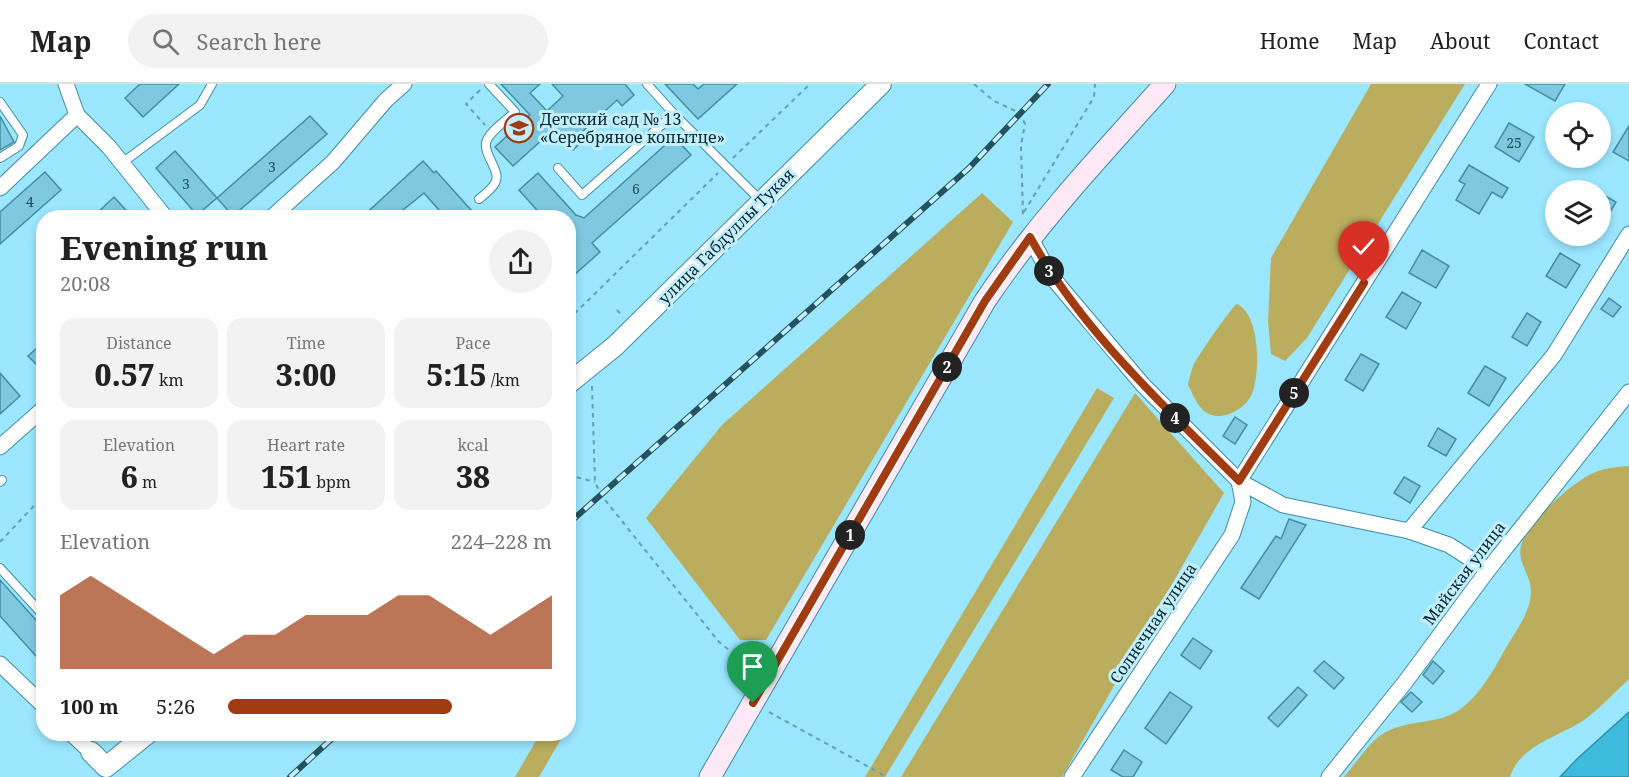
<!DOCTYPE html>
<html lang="en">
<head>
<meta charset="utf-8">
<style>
  :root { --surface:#fff; --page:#f2f2f2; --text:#222; --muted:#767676; --line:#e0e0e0; --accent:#a13b11 }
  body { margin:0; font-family:"Noto Serif",serif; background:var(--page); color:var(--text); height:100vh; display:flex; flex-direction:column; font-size:22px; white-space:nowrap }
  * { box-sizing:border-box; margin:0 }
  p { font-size:20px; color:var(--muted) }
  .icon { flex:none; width:33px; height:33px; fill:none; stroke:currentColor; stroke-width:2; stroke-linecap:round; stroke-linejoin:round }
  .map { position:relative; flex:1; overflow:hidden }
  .details { position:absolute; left:36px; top:126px; width:540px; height:531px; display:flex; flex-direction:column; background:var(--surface); border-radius:24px; box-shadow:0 3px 9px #0003 }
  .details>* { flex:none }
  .controls { position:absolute; left:1545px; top:18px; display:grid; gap:12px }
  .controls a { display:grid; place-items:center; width:66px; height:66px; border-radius:50%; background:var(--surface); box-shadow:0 3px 9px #0003; font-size:30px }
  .pin { position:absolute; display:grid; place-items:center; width:51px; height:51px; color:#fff; margin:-62px -26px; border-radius:50% 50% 50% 0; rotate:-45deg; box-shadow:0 0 6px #0007 }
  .pin .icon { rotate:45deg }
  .km { position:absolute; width:30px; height:30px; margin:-15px; border-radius:50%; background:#222; color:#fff; font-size:16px; line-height:30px; text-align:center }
  .round { display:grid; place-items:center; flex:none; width:63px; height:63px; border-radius:32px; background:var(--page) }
  .overview { display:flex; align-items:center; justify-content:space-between; height:102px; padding:0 24px }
  h1 { font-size:33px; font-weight:800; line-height:45px }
  .stats { display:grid; grid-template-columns:repeat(3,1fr); gap:9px; height:102px; padding:6px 24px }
  .stats div { display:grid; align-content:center; border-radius:15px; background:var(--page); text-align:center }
  .stats b { font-size:30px; font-weight:800 }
  .stats small { font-size:16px; font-weight:400 }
  .stats p { font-size:16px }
  .chart { height:168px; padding:12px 24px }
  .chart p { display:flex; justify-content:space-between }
  .chart svg { width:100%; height:108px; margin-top:6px; fill:var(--accent); opacity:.7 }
  ul { padding:0 24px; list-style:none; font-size:20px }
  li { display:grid; grid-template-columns:96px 72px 1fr; align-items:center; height:45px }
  li i { height:15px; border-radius:8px; background:var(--accent) }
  header { display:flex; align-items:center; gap:36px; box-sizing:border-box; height:84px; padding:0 30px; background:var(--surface); border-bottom:2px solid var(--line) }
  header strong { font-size:28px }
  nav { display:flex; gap:33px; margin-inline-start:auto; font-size:21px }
  .search { width:420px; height:54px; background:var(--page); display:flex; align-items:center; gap:15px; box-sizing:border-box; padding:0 21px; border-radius:33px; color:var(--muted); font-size:22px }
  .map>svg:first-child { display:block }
</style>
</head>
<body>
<header>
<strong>Map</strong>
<div class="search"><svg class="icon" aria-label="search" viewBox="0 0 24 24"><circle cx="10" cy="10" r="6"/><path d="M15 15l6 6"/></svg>Search here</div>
<nav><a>Home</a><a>Map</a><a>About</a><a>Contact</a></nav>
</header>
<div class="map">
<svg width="1629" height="693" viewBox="0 0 1629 693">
  <rect width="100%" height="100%" fill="#9be7ff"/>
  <g fill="#bbad5e">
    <path d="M1371,0H1465L1307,254L1285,277L1271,270L1268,238L1271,174Z"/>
    <path d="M982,109L1013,138L766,556H740L646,434L722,341Z"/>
    <path d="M1237,220C1260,230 1261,289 1252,310C1244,327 1217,341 1202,325C1196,319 1192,308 1188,301C1189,295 1191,288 1193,282C1196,275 1232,222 1237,220Z"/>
    <path d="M1097,304L1114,314L885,693H865Z"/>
    <path d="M1135,309L1224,409L1062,693H901Z"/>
    <path d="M1629,382V595C1615,608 1602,622 1587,634C1561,653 1521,659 1510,693H1344C1354,681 1364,666 1376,655C1395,638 1422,640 1445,633C1475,623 1492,588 1507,562C1518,543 1537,520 1529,496C1525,484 1518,476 1521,462C1526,439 1569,402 1589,391C1602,384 1616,383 1629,382Z"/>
    <path d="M540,650H564L539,693H515Z"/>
  </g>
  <path fill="#3ebcdd" stroke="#2d8fa9" stroke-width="1.5" d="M1629,628V693H1560L1577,675Z"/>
  <g fill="#7ec9e0" stroke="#418ea4" stroke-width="1.5">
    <path d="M140,0H179L143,33L125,14Z"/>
    <path d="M501,0H540L530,9L547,27L563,12L552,0H625L634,11L622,22L617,16L582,48L587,53L573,66L554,45L513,82L495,63L530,31Z"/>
    <path d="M665,0H693L698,5L704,0H737L698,35Z"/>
    <path d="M1525,0H1565L1555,17Z"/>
    <path d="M0,32L14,58L0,66Z"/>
    <path d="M310,32L327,50L233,132L217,114Z"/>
    <path d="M1509,39L1534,53L1519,78L1495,63Z"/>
    <path d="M1629,42V77L1613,68Z"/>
    <path d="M674,53L691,71L592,159L600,168L573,192L568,186V134H544L519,106L538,89L576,131L584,134Z"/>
    <path d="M175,67L217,114L197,131L156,84Z"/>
    <path d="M423,77L434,89L436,87L472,127L465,134H446L424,109L393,134H361Z"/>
    <path d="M1469,81L1508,104L1502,114L1492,108L1479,130L1456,116L1465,100L1459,97Z"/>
    <path d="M45,88L61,106L0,160V128Z"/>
    <path d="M1600,109L1616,118L1600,145Z"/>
    <path d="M114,113L133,134H92Z"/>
    <path d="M1422,166L1449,182L1436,204L1409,189Z"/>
    <path d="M1560,169L1580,181L1566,204L1546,192Z"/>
    <path d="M1402,208L1421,219L1406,245L1386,233Z"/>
    <path d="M1609,214L1621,223L1613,233L1601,225Z"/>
    <path d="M1527,229L1541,238L1527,262L1512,253Z"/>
    <path d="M44,258V288L28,272Z"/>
    <path d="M1361,270L1379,280L1363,307L1345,296Z"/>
    <path d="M1485,282L1506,294L1489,322L1468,309Z"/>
    <path d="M0,289L20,312L0,330Z"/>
    <path d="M1235,333L1247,341L1235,360L1223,352Z"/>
    <path d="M1438,344L1456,355L1446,372L1428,362Z"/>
    <path d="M1404,393L1420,402L1410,419L1394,409Z"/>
    <path d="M1289,435L1306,441L1259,515L1241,504L1276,452L1281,455Z"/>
    <path d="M0,496L44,545V581L0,532Z"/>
    <path d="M1193,554L1212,567L1200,585L1181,571Z"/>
    <path d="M1324,577L1344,594L1334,605L1314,587Z"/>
    <path d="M1433,577L1444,587L1433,600L1423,591Z"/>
    <path d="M1298,603L1307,611L1278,643L1268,634Z"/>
    <path d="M1170,608L1192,623L1166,660L1145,644Z"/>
    <path d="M1411,608L1422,618L1412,628L1401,618Z"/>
    <path d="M1124,666L1142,678L1133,693H1123L1111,686Z"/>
  </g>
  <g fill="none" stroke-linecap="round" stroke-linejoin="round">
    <g stroke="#408ca3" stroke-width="10">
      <g id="service">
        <path d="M647,0L674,30"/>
        <path d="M0,18L23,51L19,62L0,74"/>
        <path d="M122,79L200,21L212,0"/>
        <path d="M558,84L582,111L674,30L760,116"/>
        <path d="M479,115C484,111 492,105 495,99C502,88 484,72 486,59C488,48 507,36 515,28L489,0"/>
        <path d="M0,398L2,396"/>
        <path d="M0,484L44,532"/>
      </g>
    </g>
    <g stroke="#408ca3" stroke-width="17">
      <g id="minor">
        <path d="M66,0L77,31"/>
        <path d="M0,104L77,31L109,63L166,134"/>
        <path d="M271,134L333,78L386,16L404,0"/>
        <path d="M1030,153L1051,192L1143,301L1239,397L1283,421L1409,447L1449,461L1488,486"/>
        <path d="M0,363L44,324"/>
        <path d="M1239,397L1489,0"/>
        <path d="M1409,447L1554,271L1629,150"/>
        <path d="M0,580L44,622"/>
        <path d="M72,650L91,668"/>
        <path d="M1072,693L1232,451L1243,418L1239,397"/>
        <path d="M1329,693L1406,597L1488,486L1629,308"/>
      </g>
    </g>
    <g stroke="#408ca3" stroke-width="22">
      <g id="tertiary">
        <path d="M568,300L615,262L881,0"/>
        <path d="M91,668L106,683L147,650"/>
      </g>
    </g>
    <g stroke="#408ca3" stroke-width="23">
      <path id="secondary" d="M710,693L985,217C1038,138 1102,70 1165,0"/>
    </g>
    <g stroke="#64a0b3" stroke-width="2" stroke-dasharray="4.5 4.5" stroke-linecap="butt">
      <path d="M974,0L994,17L1020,29L1025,40L1021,61L1023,130L1026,133"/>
      <path d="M480,6L466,20L485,41"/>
      <path d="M733,74L810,0"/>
      <path d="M1024,128L1094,13L1095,0"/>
      <path d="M617,226L623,233"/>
      <path d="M568,236L718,89"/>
      <path d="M592,302L595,398L601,411L719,558L753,585"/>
      <path d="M568,391L595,398"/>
      <path d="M0,458L44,411"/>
      <path d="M769,628L887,693"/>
    </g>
    <use href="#service" stroke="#fff" stroke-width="8"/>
    <use href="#minor" stroke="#fff" stroke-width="15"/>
    <use href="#tertiary" stroke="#fff" stroke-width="20"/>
    <use href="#secondary" stroke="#fce9f5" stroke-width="21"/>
    <g stroke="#26525e" stroke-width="6">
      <g id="rail">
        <path d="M568,440L969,84L1048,0"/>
        <path d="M290,693L337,650"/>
      </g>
    </g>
    <use href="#rail" stroke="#c3effd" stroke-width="4" stroke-dasharray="11" stroke-linecap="butt"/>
  </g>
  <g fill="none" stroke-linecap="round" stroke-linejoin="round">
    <g stroke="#fff" stroke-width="12">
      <path id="route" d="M753,619L985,217L1030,153C1082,247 1164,322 1239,397L1364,199"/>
    </g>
    <use href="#route" stroke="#a13b11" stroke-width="8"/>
  </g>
  <defs>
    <g id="school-ring" transform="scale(1.5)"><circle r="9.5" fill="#c3effd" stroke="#a13b11" stroke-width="1.5"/><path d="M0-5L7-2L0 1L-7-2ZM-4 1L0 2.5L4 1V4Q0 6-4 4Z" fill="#a13b11"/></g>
  </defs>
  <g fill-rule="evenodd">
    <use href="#school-ring" x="519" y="44"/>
  </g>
  <g text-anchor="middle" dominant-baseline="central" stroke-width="6" stroke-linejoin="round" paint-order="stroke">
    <g font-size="14" fill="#23505c">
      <text x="1514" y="58">25</text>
      <text x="272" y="82">3</text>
      <text x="186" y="99">3</text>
      <text x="636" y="104">6</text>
      <text x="30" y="117">4</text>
    </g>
    <g font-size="16" fill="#052730" stroke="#c3effd" text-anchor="start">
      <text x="540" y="35">Детский сад № 13<tspan x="540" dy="18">«Серебряное копытце»</tspan></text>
    </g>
    <g font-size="16" fill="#052730" stroke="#c3effd">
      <text transform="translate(726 152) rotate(-45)">улица Габдуллы Тукая</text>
      <text transform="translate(1464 489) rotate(-53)">Майская улица</text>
      <text transform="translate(1153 539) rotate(-56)">Солнечная улица</text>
    </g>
  </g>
</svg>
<div class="controls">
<a><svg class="icon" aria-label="locate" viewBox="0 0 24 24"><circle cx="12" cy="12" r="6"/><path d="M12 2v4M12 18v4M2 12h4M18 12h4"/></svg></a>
<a><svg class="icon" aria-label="layers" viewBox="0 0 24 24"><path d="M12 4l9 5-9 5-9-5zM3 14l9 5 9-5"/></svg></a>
</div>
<div class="pin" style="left:753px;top:619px;background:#1e9e55"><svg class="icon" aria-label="arrive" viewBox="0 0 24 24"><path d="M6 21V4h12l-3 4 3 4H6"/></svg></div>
<div class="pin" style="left:1364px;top:199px;background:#d93025"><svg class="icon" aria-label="check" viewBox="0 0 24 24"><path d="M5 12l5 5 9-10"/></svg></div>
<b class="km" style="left:850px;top:451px">1</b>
<b class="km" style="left:947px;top:283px">2</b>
<b class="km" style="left:1049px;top:187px">3</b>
<b class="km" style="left:1175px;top:334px">4</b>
<b class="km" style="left:1294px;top:309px">5</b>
<section class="details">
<div class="overview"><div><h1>Evening run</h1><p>20:08</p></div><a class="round"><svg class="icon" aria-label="share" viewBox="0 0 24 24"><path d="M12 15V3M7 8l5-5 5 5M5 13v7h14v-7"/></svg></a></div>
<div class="stats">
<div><p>Distance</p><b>0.57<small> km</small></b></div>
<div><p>Time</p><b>3:00</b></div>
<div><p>Pace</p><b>5:15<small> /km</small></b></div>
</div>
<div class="stats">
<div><p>Elevation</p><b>6<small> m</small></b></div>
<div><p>Heart rate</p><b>151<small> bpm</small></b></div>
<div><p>kcal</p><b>38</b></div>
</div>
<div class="chart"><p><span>Elevation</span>224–228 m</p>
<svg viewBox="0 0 160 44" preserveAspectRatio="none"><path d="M0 44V14L10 6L20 14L30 22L40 30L50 38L60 30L70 30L80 22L90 22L100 22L110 14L120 14L130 22L140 30L150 22L160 14V44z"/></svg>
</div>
<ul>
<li><b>100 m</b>5:26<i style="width:69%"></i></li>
</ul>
</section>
</div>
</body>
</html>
